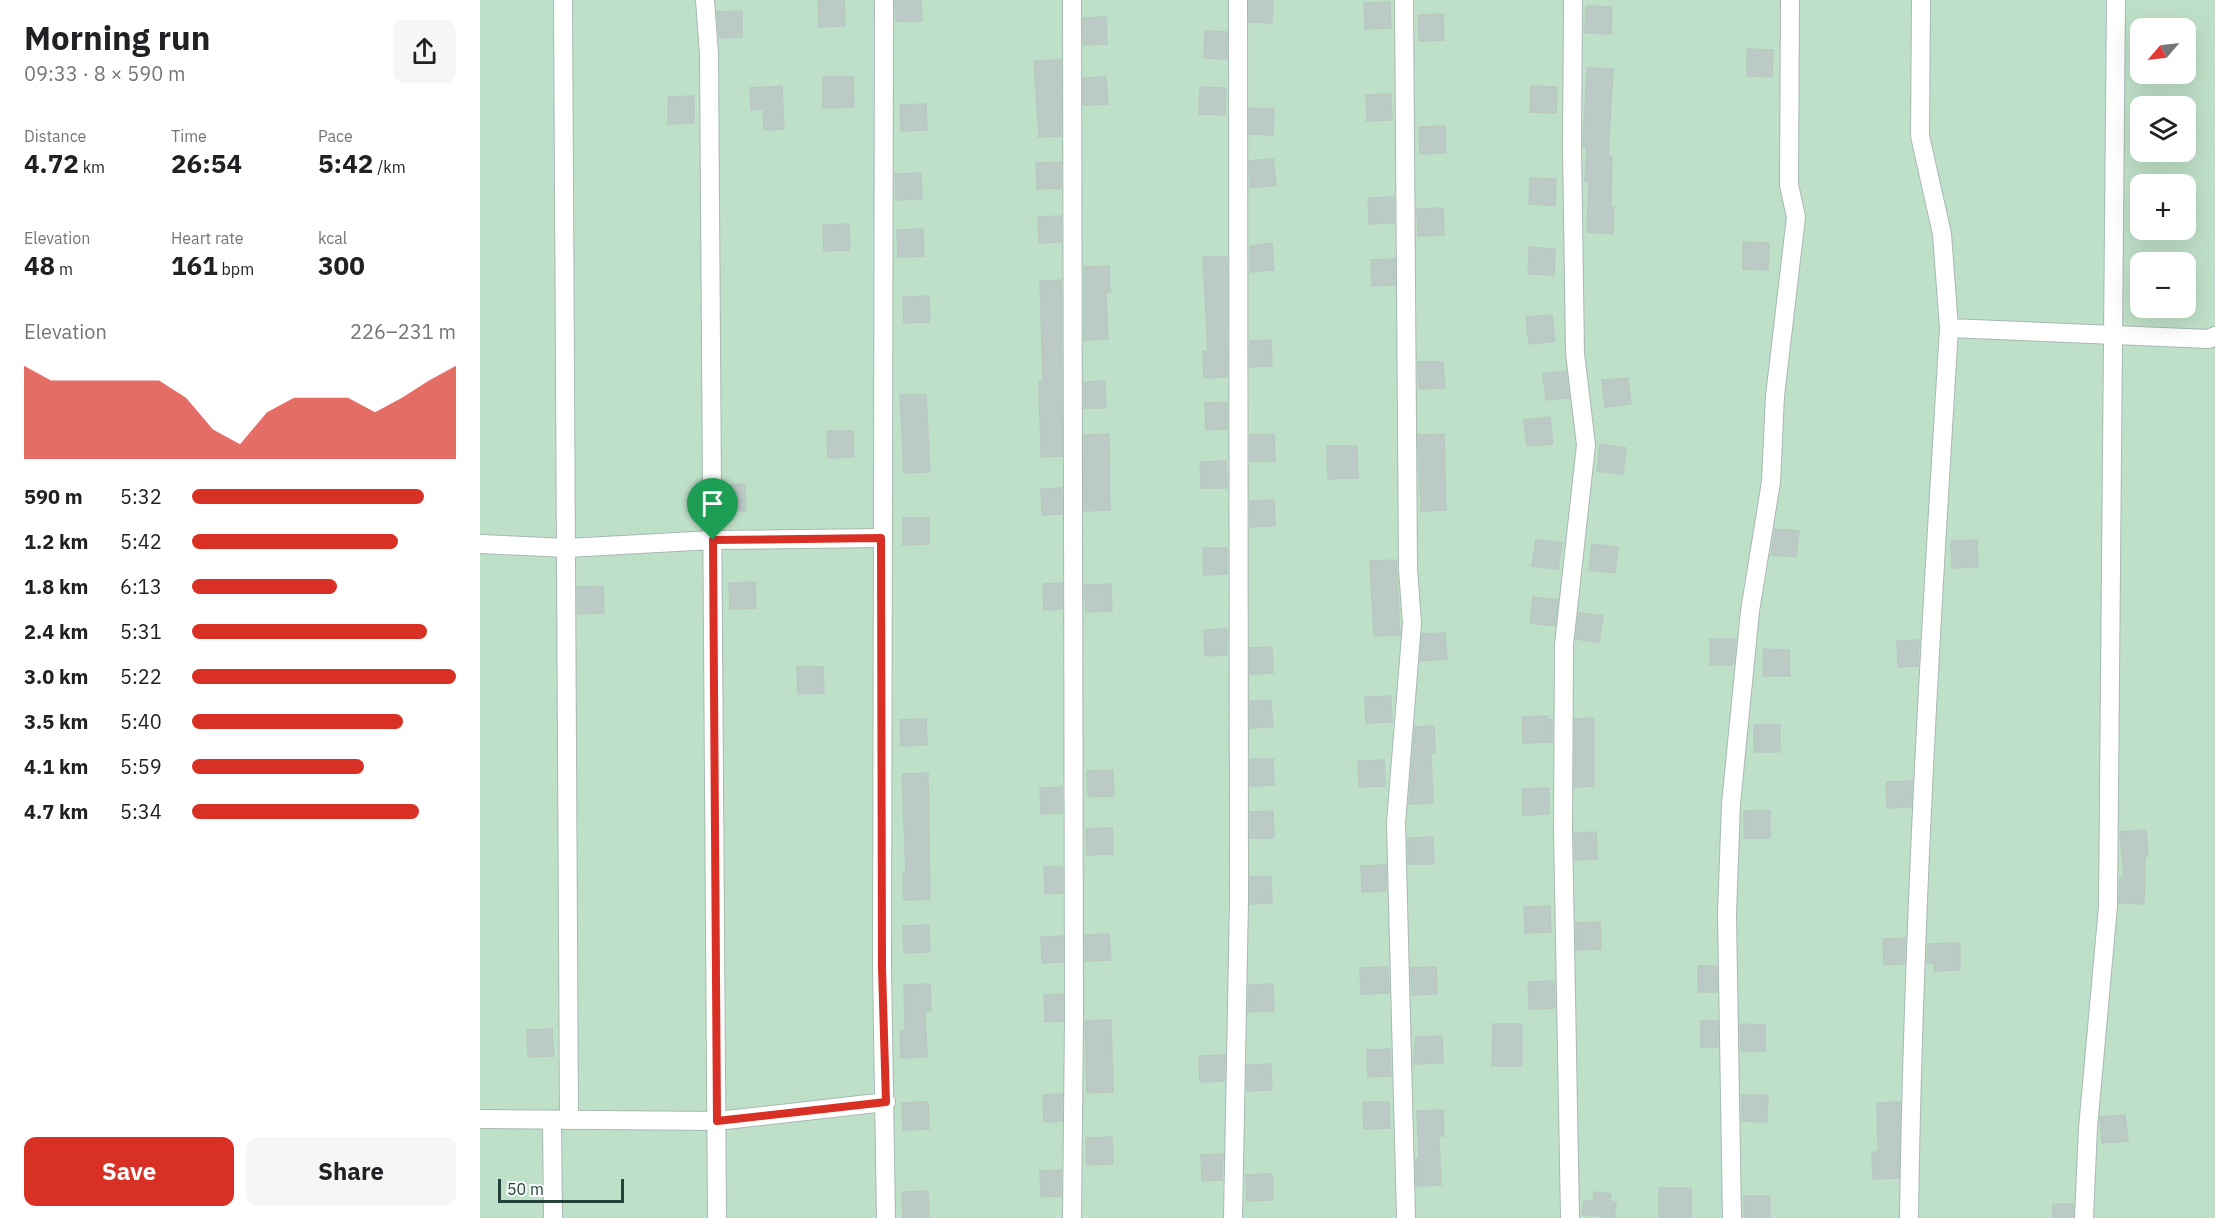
<!DOCTYPE html>
<html lang="en">
<head>
<meta charset="utf-8">
<style>
  :root { --surface:#fff; --page:#f6f6f6; --text:#202124; --muted:#757577; --accent:#d93025 }
  body { margin:0; font-family:"IBM Plex Sans",sans-serif; background:var(--page); color:var(--text); height:100vh; display:flex; flex-direction:column; font-size:22px; white-space:nowrap }
  * { box-sizing:border-box; margin:0 }
  p { font-size:20px; color:var(--muted) }
  .icon { flex:none; width:33px; height:33px; fill:none; stroke:currentColor; stroke-width:2; stroke-linecap:round; stroke-linejoin:round }
  .map { position:relative; flex:1; overflow:hidden }
  .panel { display:flex; flex-direction:column; background:var(--surface); width:480px }
  .panel>* { flex:none }
  .needle { width:39px; rotate:242deg }
  .controls { position:absolute; left:1650px; top:18px; display:grid; gap:12px }
  .controls a { display:grid; place-items:center; width:66px; height:66px; border-radius:12px; background:var(--surface); box-shadow:0 6px 24px #0002; font-size:30px }
  .scale { position:absolute; left:18px; bottom:15px; width:126px; box-sizing:border-box; padding-left:6px; border:3px solid #24423a; border-top:0; font-size:16px; line-height:21px; white-space:nowrap; color:#24423a; -webkit-text-stroke:4px #f7fbf9; paint-order:stroke }
  .pin { position:absolute; display:grid; place-items:center; width:51px; height:51px; color:#fff; margin:-62px -26px; border-radius:50% 50% 50% 0; rotate:-45deg; box-shadow:0 0 6px #0007 }
  .pin .icon { rotate:45deg }
  .round { display:grid; place-items:center; flex:none; width:63px; height:63px; border-radius:12px; background:var(--page) }
  .head { display:flex; align-items:center; justify-content:space-between; height:102px; padding:0 24px }
  h1 { font-size:33px; font-weight:800; line-height:45px }
  .figures { display:grid; grid-template-columns:repeat(3,1fr); gap:9px; height:102px; padding:6px 24px }
  .figures div { display:grid; align-content:center }
  .figures b { font-size:26px; font-weight:800 }
  .figures small { font-size:16px; font-weight:400 }
  .figures p { font-size:16px }
  .chart { height:168px; padding:12px 24px }
  .chart p { display:flex; justify-content:space-between }
  .chart svg { width:100%; height:108px; margin-top:6px; fill:var(--accent); opacity:.7 }
  .primary-button { display:flex; gap:12px; margin-top:auto; padding:12px 24px }
  .primary-button a { flex:1; height:69px; border-radius:12px; background:var(--accent); color:#fff; font-size:24px; font-weight:800; line-height:69px; text-align:center }
  .primary-button a+a { background:var(--page); color:var(--text) }
  ul { padding:0 24px; list-style:none; font-size:20px }
  li { display:grid; grid-template-columns:96px 72px 1fr; align-items:center; height:45px }
  li i { height:15px; border-radius:8px; background:var(--accent) }
  main { display:flex; flex:1; min-height:0 }
  .map>svg:first-child { display:block }
</style>
</head>
<body>
<main>
<section class="panel">
<div class="head"><div><h1>Morning run</h1><p>09:33 · 8 × 590 m</p></div><a class="round"><svg class="icon" aria-label="share" viewBox="0 0 24 24"><path d="M12 15V3M7 8l5-5 5 5M5 13v7h14v-7"/></svg></a></div>
<div class="figures">
<div><p>Distance</p><b>4.72<small> km</small></b></div>
<div><p>Time</p><b>26:54</b></div>
<div><p>Pace</p><b>5:42<small> /km</small></b></div>
</div>
<div class="figures">
<div><p>Elevation</p><b>48<small> m</small></b></div>
<div><p>Heart rate</p><b>161<small> bpm</small></b></div>
<div><p>kcal</p><b>300</b></div>
</div>
<div class="chart"><p><span>Elevation</span>226–231 m</p>
<svg viewBox="0 0 160 44" preserveAspectRatio="none"><path d="M0 44V6L10 12L20 12L30 12L40 12L50 12L60 19L70 32L80 38L90 25L100 19L110 19L120 19L130 25L140 19L150 12L160 6V44z"/></svg>
</div>
<ul>
<li><b>590 m</b>5:32<i style="width:88%"></i></li>
<li><b>1.2 km</b>5:42<i style="width:78%"></i></li>
<li><b>1.8 km</b>6:13<i style="width:55%"></i></li>
<li><b>2.4 km</b>5:31<i style="width:89%"></i></li>
<li><b>3.0 km</b>5:22<i style="width:100%"></i></li>
<li><b>3.5 km</b>5:40<i style="width:80%"></i></li>
<li><b>4.1 km</b>5:59<i style="width:65%"></i></li>
<li><b>4.7 km</b>5:34<i style="width:86%"></i></li>
</ul>
<div class="primary-button"><a>Save</a><a>Share</a></div>
</section>
<div class="map">
<svg width="1735" height="1218" viewBox="0 0 1735 1218">
  <rect width="100%" height="100%" fill="#e6efeb"/>
  <path fill="#bfe0c8" fill-rule="evenodd" d="M0,0H1735V1218H0ZM1660,28H1706V74H1660ZM1660,106H1706V152H1660ZM1660,184H1706V230H1660ZM1660,262H1706V308H1660Z"/>
  <g fill="#bbcac4" stroke="#b8c9c2" stroke-width="1.5">
    <path d="M338,0H364L365,26L339,27Z"/>
    <path d="M415,0H441L442,21H416Z"/>
    <path d="M769,0H793L792,23L769,22Z"/>
    <path d="M910,2L911,28L885,29L884,3Z"/>
    <path d="M1106,6L1132,7L1131,34L1105,33Z"/>
    <path d="M262,11V37L239,38L237,12Z"/>
    <path d="M963,14L964,40L939,41L938,15Z"/>
    <path d="M626,17L627,44L603,45V18Z"/>
    <path d="M725,31L747,32V59L724,58Z"/>
    <path d="M1267,49L1293,50L1292,77L1267,76Z"/>
    <path d="M581,60V136L559,137L554,61Z"/>
    <path d="M1107,68L1133,69L1128,156L1132,157L1131,207H1134L1133,234L1107,232L1109,182H1105L1107,146H1103Z"/>
    <path d="M343,77H373L374,107L343,108Z"/>
    <path d="M626,77L628,104L603,105V78Z"/>
    <path d="M302,86L304,129L284,130L283,109L271,110L270,88Z"/>
    <path d="M1051,86L1077,87L1076,113L1050,112Z"/>
    <path d="M720,87L746,88L745,115L719,114Z"/>
    <path d="M911,94L912,120L887,121L886,95Z"/>
    <path d="M214,96V123L188,124V97Z"/>
    <path d="M446,104L447,130L421,131L420,105Z"/>
    <path d="M769,108L794,109L793,135L769,134Z"/>
    <path d="M965,126L966,153L940,154L939,127Z"/>
    <path d="M793,159L796,185L770,188L769,161Z"/>
    <path d="M581,162V188L557,189L556,163Z"/>
    <path d="M441,173L442,199L416,200L415,174Z"/>
    <path d="M1050,178L1076,179L1075,206L1049,204Z"/>
    <path d="M914,197V223L889,224L888,198Z"/>
    <path d="M963,208L964,235L938,236L937,209Z"/>
    <path d="M581,216V242L559,243L558,217Z"/>
    <path d="M369,224L370,250L344,251L343,225Z"/>
    <path d="M443,229L444,256L418,257L417,230Z"/>
    <path d="M1263,242L1289,243L1288,270L1263,269Z"/>
    <path d="M792,243L794,270L770,272V246Z"/>
    <path d="M1049,247L1075,249L1074,275L1048,274Z"/>
    <path d="M723,257H747V377L724,378L723,351H728Z"/>
    <path d="M915,259V285L892,286L891,260Z"/>
    <path d="M629,266L630,292H626L628,339L604,340V267Z"/>
    <path d="M581,280L582,456L561,457L559,382H563L560,281Z"/>
    <path d="M449,296L450,322L424,323L423,297Z"/>
    <path d="M1072,315L1075,341L1049,344L1046,317Z"/>
    <path d="M791,340L792,366L770,367V341Z"/>
    <path d="M938,362H963L965,388L939,389Z"/>
    <path d="M1086,371L1089,398L1066,400L1063,374Z"/>
    <path d="M1148,378L1151,404L1125,407L1122,380Z"/>
    <path d="M625,381L626,408H604V382Z"/>
    <path d="M420,395H446L450,472L424,473Z"/>
    <path d="M747,402V429L726,430L725,403Z"/>
    <path d="M1070,417L1073,444L1047,446L1044,420Z"/>
    <path d="M347,431H373L374,457L348,458Z"/>
    <path d="M629,434L630,510L604,511V435Z"/>
    <path d="M794,434L795,461H770V435Z"/>
    <path d="M964,434L966,510L941,511L938,435Z"/>
    <path d="M1120,444L1146,448L1143,474L1117,471Z"/>
    <path d="M847,446H877L878,478L848,479Z"/>
    <path d="M746,461L747,488H721L720,462Z"/>
    <path d="M265,484L266,511H243V485Z"/>
    <path d="M582,488V514L562,515L561,489Z"/>
    <path d="M794,500L795,526L770,527V501Z"/>
    <path d="M423,518H449V544L423,545Z"/>
    <path d="M1295,529L1319,531L1316,557L1291,555Z"/>
    <path d="M1056,540L1082,543L1078,569L1052,566Z"/>
    <path d="M1497,540L1498,567L1472,568L1471,541Z"/>
    <path d="M1112,544L1138,547L1135,573L1109,570Z"/>
    <path d="M723,548H747V574L724,575Z"/>
    <path d="M916,560L920,635L894,636L890,561Z"/>
    <path d="M275,582L276,608L250,609L249,583Z"/>
    <path d="M582,583V609L564,610L563,584Z"/>
    <path d="M631,584L632,611L606,612L604,585Z"/>
    <path d="M123,586L124,613L98,614L97,587Z"/>
    <path d="M1053,597L1078,600L1075,626L1050,623Z"/>
    <path d="M1099,613L1123,616L1119,643L1096,639Z"/>
    <path d="M747,629V655L725,656L724,630Z"/>
    <path d="M965,633L967,659L940,661L942,634Z"/>
    <path d="M1230,639H1256L1253,665H1230Z"/>
    <path d="M1439,640L1438,666L1418,667L1417,641Z"/>
    <path d="M792,647L793,673L770,674V648Z"/>
    <path d="M1284,649L1309,650L1310,676H1283Z"/>
    <path d="M317,667H343L344,693L318,694Z"/>
    <path d="M911,696L912,722L886,723L885,697Z"/>
    <path d="M770,701H791L793,727L770,728Z"/>
    <path d="M1068,716V720L1072,719V742L1043,743L1042,717Z"/>
    <path d="M1114,718V786L1094,787L1095,719Z"/>
    <path d="M446,719L447,745L421,746L420,720Z"/>
    <rect x="1274" y="725" width="26" height="27"/>
    <path d="M954,726L955,753H951L953,803L929,804L935,727Z"/>
    <path d="M770,759H793L794,785L770,786Z"/>
    <path d="M904,760L905,786L879,787L878,761Z"/>
    <path d="M633,770L634,796L608,797L607,771Z"/>
    <path d="M448,773L450,899L424,900L423,874H426L422,774Z"/>
    <path d="M1432,781L1431,807L1407,808L1406,782Z"/>
    <path d="M582,787V813L561,814L560,788Z"/>
    <path d="M1069,788V814L1043,815L1042,789Z"/>
    <path d="M793,811L794,838H770V812Z"/>
    <rect x="1264" y="811" width="26" height="27"/>
    <path d="M632,828L633,854L607,855L606,829Z"/>
    <path d="M1666,830L1668,856L1665,857L1664,904L1639,903L1640,877H1644L1640,832Z"/>
    <path d="M1116,832L1117,859L1095,860L1094,833Z"/>
    <path d="M953,837L954,864H928V838Z"/>
    <path d="M906,865V891L882,892L881,866Z"/>
    <path d="M564,867H582L583,893L565,894Z"/>
    <path d="M770,877H791L792,903L770,904Z"/>
    <path d="M1070,906L1071,932L1045,933L1044,907Z"/>
    <path d="M1120,922L1121,949L1096,950V923Z"/>
    <path d="M449,925L450,952L424,953L423,926Z"/>
    <path d="M629,934L631,960L605,961V935Z"/>
    <path d="M583,936V962L562,963L561,937Z"/>
    <path d="M1425,938L1424,964L1404,965L1403,939Z"/>
    <path d="M1480,943V970L1454,971V963H1447L1448,944Z"/>
    <rect x="1218" y="966" width="19" height="26"/>
    <path d="M906,967L908,969L909,993L881,994L880,968Z"/>
    <path d="M956,967L957,994L932,995L931,968Z"/>
    <path d="M1074,981L1075,1008L1049,1009L1048,982Z"/>
    <path d="M450,984L451,1010L445,1011L447,1057L421,1058L420,1031H425L424,985Z"/>
    <path d="M793,984L794,1011L768,1012L769,985Z"/>
    <path d="M583,994V1021L565,1022L564,995Z"/>
    <path d="M631,1020L633,1092L607,1093L605,1021Z"/>
    <rect x="1221" y="1021" width="17" height="26"/>
    <path d="M1013,1024H1042V1066H1012Z"/>
    <path d="M1260,1024L1285,1025V1051H1261Z"/>
    <path d="M72,1029L74,1056L48,1057L47,1030Z"/>
    <path d="M962,1036L963,1063L933,1064L936,1037Z"/>
    <path d="M910,1049L911,1076L888,1077L887,1050Z"/>
    <path d="M745,1055L744,1081L720,1082L719,1056Z"/>
    <path d="M791,1064L792,1090L767,1091V1065Z"/>
    <path d="M582,1094V1121L564,1122L563,1095Z"/>
    <path d="M1262,1095H1288L1287,1122L1262,1121Z"/>
    <path d="M448,1102L449,1129L423,1130L422,1103Z"/>
    <path d="M883,1102H909L910,1128L884,1129Z"/>
    <path d="M1420,1102L1419,1178L1393,1179L1392,1152H1398L1397,1103Z"/>
    <path d="M963,1110L964,1136H959L961,1185L936,1186V1159H939L937,1111Z"/>
    <path d="M1645,1115L1648,1141L1622,1143L1620,1117Z"/>
    <path d="M632,1137L633,1164L607,1165L606,1138Z"/>
    <path d="M743,1154L742,1180L722,1181L721,1155Z"/>
    <path d="M581,1170V1196L561,1197L560,1171Z"/>
    <path d="M792,1174L793,1200L767,1201L766,1175Z"/>
    <path d="M1179,1188H1211V1218L1179,1217Z"/>
    <path d="M448,1191L449,1217L423,1218L422,1192Z"/>
    <path d="M1114,1192L1131,1194L1130,1201L1136,1202L1134,1218L1102,1214L1104,1200L1113,1201Z"/>
    <rect x="1264" y="1196" width="26" height="22"/>
    <rect x="1573" y="1204" width="20" height="14"/>
  </g>
  <g fill="none" stroke-linecap="round" stroke-linejoin="round">
    <g stroke="#a8b8b2" stroke-width="20">
      <g id="street">
        <path d="M83,0L89,1120"/>
        <path d="M225,0L229,54L237,1218"/>
        <path d="M404,0L402,968L406,1218"/>
        <path d="M592,0L594,1017L592,1218"/>
        <path d="M924,0L928,569L932,623L916,823L926,1218"/>
        <path d="M1441,0L1440,136L1462,234L1469,328L1729,339L1735,336"/>
        <path d="M0,544L87,548L233,540L401,538"/>
        <path d="M0,1119L237,1121L406,1102"/>
        <path d="M72,1120L73,1218"/>
        <path d="M753,1218L759,900L758,0"/>
        <path d="M1090,1218L1083,829L1084,645L1106,445L1095,353L1092,146L1093,0"/>
        <path d="M1252,1218L1247,914L1251,804L1270,611L1291,482L1295,396L1316,217L1309,185L1310,0"/>
        <path d="M1429,1218C1433,921 1451,624 1469,328"/>
        <path d="M1604,1218L1608,1128L1628,906L1636,0"/>
      </g>
    </g>
    <use href="#street" stroke="#fff" stroke-width="18"/>
  </g>
  <g fill="none" stroke-linecap="round" stroke-linejoin="round">
    <g stroke="#fff" stroke-width="12">
      <path id="route" d="M401,538L402,968L406,1102L237,1121L233,540Z"/>
    </g>
    <use href="#route" stroke="#d93025" stroke-width="8"/>
  </g>
</svg>
<div class="controls">
<a><svg class="needle" viewBox="-14 -14 28 28"><path d="M0-13l5 13h-10z" fill="#e53935"/><path d="M0 13l5-13h-10z" fill="#757577"/></svg></a>
<a><svg class="icon" aria-label="layers" viewBox="0 0 24 24"><path d="M12 4l9 5-9 5-9-5zM3 14l9 5 9-5"/></svg></a>
<a>+</a>
<a>−</a>
</div>
<div class="scale">50 m</div>
<div class="pin" style="left:233px;top:540px;background:#1e9e55"><svg class="icon" aria-label="arrive" viewBox="0 0 24 24"><path d="M6 21V4h12l-3 4 3 4H6"/></svg></div>
</div>
</main>
</body>
</html>
